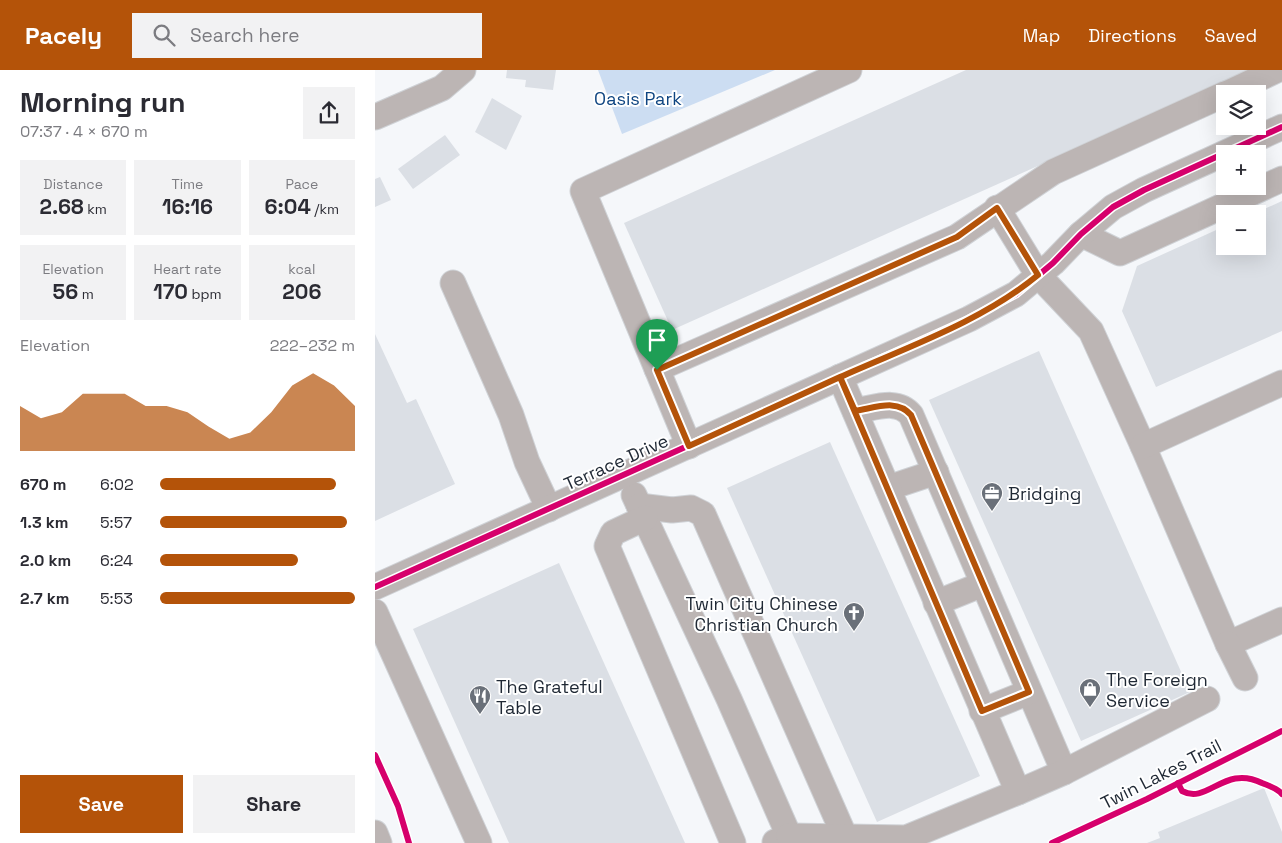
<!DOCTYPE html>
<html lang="en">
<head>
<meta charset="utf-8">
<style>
  :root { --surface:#fff; --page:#f2f2f3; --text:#2b2b33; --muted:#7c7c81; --accent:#b45309 }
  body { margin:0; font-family:"Space Grotesk",sans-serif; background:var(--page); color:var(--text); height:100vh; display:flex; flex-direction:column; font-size:19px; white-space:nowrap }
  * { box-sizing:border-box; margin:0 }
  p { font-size:16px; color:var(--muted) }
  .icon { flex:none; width:28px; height:28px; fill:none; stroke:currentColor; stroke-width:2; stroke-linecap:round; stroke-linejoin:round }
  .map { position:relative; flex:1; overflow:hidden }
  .drawer { display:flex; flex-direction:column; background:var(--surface); width:375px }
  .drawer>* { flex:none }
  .tools { position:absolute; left:841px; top:15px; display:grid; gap:10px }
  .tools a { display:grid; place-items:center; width:50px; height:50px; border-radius:0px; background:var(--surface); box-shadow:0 5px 20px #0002; font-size:25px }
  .pin { position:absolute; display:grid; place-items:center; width:42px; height:42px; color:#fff; margin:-51px -21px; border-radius:50% 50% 50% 0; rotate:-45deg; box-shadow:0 0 5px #0007 }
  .pin .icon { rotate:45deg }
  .round { display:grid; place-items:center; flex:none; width:52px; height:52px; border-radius:0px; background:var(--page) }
  .overview { display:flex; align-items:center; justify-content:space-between; height:85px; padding:0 20px }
  h1 { font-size:28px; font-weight:800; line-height:38px }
  .stats { display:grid; grid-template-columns:repeat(3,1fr); gap:8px; height:85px; padding:5px 20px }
  .stats div { display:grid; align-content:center; border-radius:0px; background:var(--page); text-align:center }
  .stats b { font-size:21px; font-weight:800 }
  .stats small { font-size:14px; font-weight:400 }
  .stats p { font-size:14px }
  .chart { height:140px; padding:10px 20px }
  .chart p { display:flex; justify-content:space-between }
  .chart svg { width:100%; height:90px; margin-top:5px; fill:var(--accent); opacity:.7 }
  .button { display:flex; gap:10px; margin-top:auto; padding:10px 20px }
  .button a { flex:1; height:58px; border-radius:0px; background:var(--accent); color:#fff; font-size:20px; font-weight:800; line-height:58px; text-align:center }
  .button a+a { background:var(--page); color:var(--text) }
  ul { padding:0 20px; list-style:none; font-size:16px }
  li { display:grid; grid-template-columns:80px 60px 1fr; align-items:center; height:38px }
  li i { height:12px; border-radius:6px; background:var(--accent) }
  header { display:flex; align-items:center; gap:30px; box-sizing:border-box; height:70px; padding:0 25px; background:var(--accent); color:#fff }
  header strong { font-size:24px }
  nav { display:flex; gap:28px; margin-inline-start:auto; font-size:18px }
  .search { width:350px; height:45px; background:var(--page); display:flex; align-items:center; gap:12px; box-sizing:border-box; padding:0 18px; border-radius:0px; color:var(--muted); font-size:19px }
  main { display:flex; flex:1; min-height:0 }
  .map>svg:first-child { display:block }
</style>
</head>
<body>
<header>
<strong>Pacely</strong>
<div class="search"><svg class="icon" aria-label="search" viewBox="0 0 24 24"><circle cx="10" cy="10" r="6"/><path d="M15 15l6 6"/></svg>Search here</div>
<nav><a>Map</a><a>Directions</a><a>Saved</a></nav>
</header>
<main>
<section class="drawer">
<div class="overview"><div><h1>Morning run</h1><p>07:37 · 4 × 670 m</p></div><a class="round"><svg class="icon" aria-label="share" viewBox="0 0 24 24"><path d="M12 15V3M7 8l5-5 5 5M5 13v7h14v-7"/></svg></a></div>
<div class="stats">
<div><p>Distance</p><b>2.68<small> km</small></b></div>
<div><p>Time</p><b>16:16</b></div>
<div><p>Pace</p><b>6:04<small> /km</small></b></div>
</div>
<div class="stats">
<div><p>Elevation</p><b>56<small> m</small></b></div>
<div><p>Heart rate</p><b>170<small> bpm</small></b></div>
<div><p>kcal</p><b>206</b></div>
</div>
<div class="chart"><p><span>Elevation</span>222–232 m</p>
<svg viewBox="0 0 160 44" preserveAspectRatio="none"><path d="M0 44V22L10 28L20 25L30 16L40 16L50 16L60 22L70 22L80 25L90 32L100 38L110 35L120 25L130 12L140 6L150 12L160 22V44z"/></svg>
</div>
<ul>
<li><b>670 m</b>6:02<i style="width:90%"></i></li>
<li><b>1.3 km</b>5:57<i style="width:96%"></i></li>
<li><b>2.0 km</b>6:24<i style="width:71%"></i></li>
<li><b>2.7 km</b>5:53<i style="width:100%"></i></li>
</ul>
<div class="button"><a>Save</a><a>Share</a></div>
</section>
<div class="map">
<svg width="907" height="773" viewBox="0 0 907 773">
  <rect width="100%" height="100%" fill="#f5f7fa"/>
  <path fill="#ccddf2" d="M223,0H400L247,64Z"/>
  <g fill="#dbdfe5">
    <path d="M132,0H181L178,20L150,17L151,10L131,8Z"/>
    <path d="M591,0H877L297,260L249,153Z"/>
    <path d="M117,28L147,46L131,80L100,62Z"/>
    <path d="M70,65L85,85L38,119L23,99Z"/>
    <path d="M5,107L16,130L0,137V109Z"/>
    <path d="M907,131V261L781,317L747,241L762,196L850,156V176H882V144H878Z"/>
    <path d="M0,264L32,333L41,329L80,414L0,451Z"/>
    <path d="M664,281L815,622L706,671L554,330Z"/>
    <path d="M455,372L605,706L502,752L352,418Z"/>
    <path d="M184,493L310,773H134L38,559Z"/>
    <path d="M889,718L907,762V773H772L785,768L783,762Z"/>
  </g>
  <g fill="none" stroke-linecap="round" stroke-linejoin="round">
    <g stroke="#cfd2d6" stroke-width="27">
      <g id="minor">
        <path d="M851,24L902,0"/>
        <path d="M0,47L67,18L88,0"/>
        <path d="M622,138L663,205L716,261L768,376L853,574L907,550"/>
        <path d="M706,164L745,183L907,109"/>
        <path d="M78,213L136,345L152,392L174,439"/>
        <path d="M282,299L582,167L678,102L850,24"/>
        <path d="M480,341C500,338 522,328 536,345L689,702"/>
        <path d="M314,376L208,121L474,0"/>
        <path d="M768,376L907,313"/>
        <path d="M513,418L561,402"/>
        <path d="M259,425L354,629L414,766L400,772"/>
        <path d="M264,436L297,440L316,438L328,444L470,767"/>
        <path d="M270,448L238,463L232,476L358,773"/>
        <path d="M0,517L594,249L641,224L678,193L706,164L738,137L769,120L907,57"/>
        <path d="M561,533L608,514"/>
        <path d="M0,542L104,773"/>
        <path d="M853,574L870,608"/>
        <path d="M607,641L654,622"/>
        <path d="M643,722L689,702L832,629"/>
        <path d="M0,763L4,773"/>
        <path d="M414,766L531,768L643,722L465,307"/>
      </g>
    </g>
    <use href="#minor" stroke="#bcb5b4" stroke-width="25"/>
    <g stroke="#fff" stroke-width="9">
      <g id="cycleway">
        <path d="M0,517L594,249L641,224L678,193L706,164L738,137L769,120L907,57"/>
        <path d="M0,685L23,736L34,773"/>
        <path d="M803,713L807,721C833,735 849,694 887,713C894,716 902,718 907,724"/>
        <path d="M677,773L772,729L907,661"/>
      </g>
    </g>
    <use href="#cycleway" stroke="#d6006c" stroke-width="6"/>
  </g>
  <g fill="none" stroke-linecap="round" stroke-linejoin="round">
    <g stroke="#fff" stroke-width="10">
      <path id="route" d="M282,300L314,376L465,307L480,341C500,338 522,328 536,345L654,622L607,641L465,307C532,277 606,252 663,205L622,138L582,167L282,300"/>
    </g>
    <use href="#route" stroke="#b45309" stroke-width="6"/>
  </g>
  <defs>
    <g id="office-pin" transform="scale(1.125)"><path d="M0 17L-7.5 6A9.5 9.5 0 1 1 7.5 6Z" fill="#6a7079" stroke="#fff"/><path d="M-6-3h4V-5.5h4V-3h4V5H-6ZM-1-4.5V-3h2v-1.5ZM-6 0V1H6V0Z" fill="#fff"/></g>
    <g id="church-pin" transform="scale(1.125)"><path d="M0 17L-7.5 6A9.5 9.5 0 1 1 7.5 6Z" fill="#6a7079" stroke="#fff"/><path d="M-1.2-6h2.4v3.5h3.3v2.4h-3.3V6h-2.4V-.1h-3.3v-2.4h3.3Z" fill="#fff"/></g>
    <g id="shop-pin" transform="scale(1.125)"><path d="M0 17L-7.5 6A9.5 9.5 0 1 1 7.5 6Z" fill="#6a7079" stroke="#fff"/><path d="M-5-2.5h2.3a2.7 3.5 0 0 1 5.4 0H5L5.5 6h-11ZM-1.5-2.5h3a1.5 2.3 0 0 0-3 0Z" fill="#fff"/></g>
    <g id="restaurant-pin" transform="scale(1.125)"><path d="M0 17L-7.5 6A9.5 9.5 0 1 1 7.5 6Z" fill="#6a7079" stroke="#fff"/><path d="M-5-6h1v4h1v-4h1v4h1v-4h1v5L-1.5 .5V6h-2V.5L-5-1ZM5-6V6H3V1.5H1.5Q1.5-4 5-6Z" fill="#fff"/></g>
  </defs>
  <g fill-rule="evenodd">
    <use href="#office-pin" x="617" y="423"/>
    <use href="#church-pin" x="479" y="543"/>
    <use href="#shop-pin" x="715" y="619"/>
    <use href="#restaurant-pin" x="105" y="626"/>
  </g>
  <g text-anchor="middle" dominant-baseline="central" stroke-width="4" stroke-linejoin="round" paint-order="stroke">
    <g font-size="18" fill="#0f4581" stroke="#fff">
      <text x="263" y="28">Oasis Park</text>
    </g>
    <g font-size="18" fill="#1f2834" stroke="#fff">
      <text transform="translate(241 392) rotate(-24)">Terrace Drive</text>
      <text transform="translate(786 704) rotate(-27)">Twin Lakes Trail</text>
    </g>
    <g font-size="18" fill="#1f2834" stroke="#fff" text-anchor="start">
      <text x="633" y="423">Bridging</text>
      <text x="463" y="533" text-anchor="end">Twin City Chinese<tspan x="463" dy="21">Christian Church</tspan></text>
      <text x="731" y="609">The Foreign<tspan x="731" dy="21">Service</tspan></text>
      <text x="121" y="616">The Grateful<tspan x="121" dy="21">Table</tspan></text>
    </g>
  </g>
</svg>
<div class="tools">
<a><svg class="icon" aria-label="layers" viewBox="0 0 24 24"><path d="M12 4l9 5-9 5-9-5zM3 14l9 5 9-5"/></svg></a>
<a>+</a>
<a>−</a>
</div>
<div class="pin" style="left:282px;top:300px;background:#1e9e55"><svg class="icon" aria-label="arrive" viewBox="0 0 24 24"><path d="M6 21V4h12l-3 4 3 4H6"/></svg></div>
</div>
</main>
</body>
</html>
